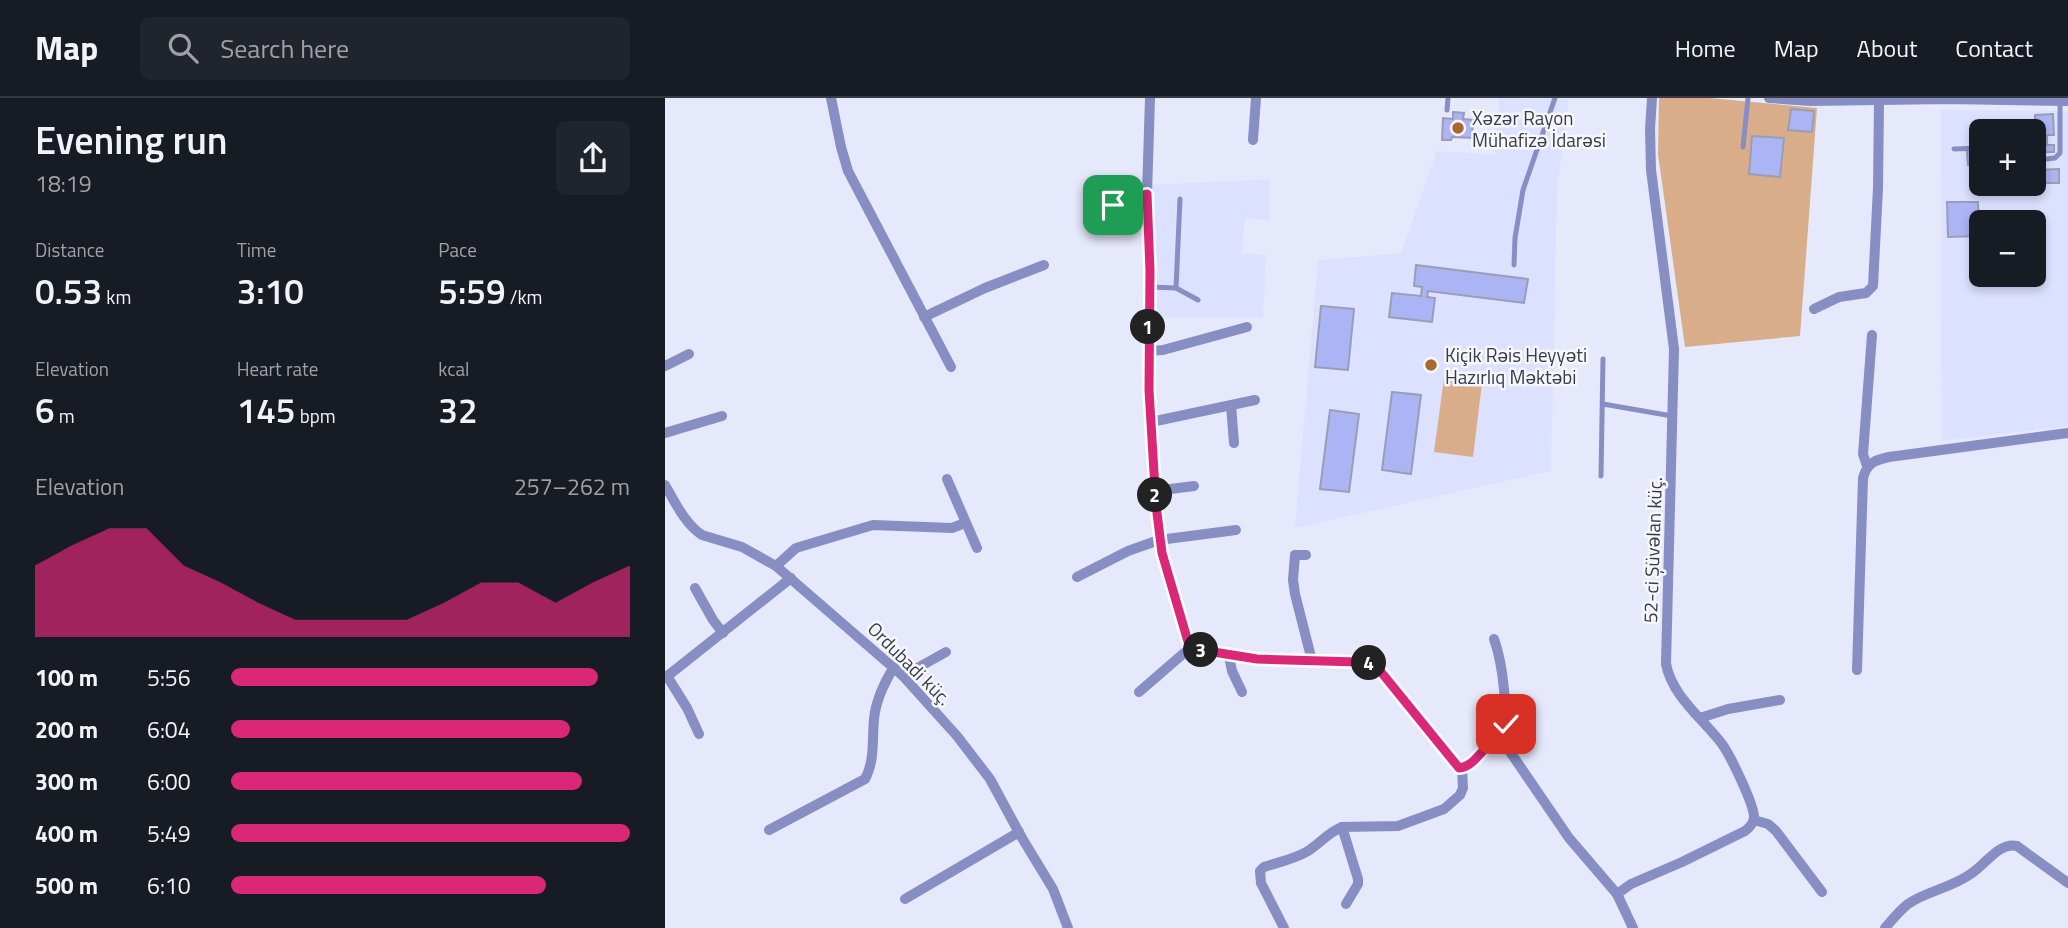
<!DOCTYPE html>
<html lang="en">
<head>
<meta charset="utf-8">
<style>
  :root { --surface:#171b24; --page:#20242c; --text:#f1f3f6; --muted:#9ea1a6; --line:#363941; --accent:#db2777 }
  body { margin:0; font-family:"Titillium Web",sans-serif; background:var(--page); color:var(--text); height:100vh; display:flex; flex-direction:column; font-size:26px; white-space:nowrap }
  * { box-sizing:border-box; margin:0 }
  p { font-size:23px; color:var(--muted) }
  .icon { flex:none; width:38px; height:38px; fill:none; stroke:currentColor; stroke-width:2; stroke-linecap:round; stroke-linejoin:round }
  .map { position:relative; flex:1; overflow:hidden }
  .side { display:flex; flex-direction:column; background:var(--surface); width:665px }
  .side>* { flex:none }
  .fabs { position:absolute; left:1304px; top:21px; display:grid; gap:14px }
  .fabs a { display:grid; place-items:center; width:77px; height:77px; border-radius:10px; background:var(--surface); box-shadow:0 4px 10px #0003; font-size:35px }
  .pin { position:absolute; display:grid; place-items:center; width:60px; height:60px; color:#fff; margin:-30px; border-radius:14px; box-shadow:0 4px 10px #0006 }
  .km { position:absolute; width:35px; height:35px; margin:-18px; border-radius:50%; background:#222; color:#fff; font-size:19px; line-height:35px; text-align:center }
  .round { display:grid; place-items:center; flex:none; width:74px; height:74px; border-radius:10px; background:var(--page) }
  .overview { display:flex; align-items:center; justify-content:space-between; height:119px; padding:0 35px }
  h1 { font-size:38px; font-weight:600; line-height:52px }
  .figures { display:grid; grid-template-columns:repeat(3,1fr); gap:10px; height:119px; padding:7px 35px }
  .figures div { display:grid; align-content:center }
  .figures b { font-size:35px; font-weight:600 }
  .figures small { font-size:19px; font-weight:400 }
  .figures p { font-size:19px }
  .chart { height:196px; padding:14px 35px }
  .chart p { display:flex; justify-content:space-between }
  .chart svg { width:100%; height:126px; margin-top:7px; fill:var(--accent); opacity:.7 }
  ul { padding:0 35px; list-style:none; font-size:23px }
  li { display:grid; grid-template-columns:112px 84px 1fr; align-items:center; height:52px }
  li i { height:18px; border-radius:9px; background:var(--accent) }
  header { display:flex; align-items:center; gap:42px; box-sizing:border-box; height:98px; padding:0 35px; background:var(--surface); border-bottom:2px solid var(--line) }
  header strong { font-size:33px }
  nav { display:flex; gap:38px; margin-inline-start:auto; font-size:24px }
  .search { width:490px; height:63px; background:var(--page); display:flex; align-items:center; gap:18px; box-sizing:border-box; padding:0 24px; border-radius:10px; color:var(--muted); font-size:26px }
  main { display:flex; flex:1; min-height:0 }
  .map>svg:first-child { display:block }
</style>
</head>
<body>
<header>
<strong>Map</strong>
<div class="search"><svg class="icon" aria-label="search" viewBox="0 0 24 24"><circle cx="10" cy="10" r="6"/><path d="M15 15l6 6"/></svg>Search here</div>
<nav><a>Home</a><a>Map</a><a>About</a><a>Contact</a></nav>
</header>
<main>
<section class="side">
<div class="overview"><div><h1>Evening run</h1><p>18:19</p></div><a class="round"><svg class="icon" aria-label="share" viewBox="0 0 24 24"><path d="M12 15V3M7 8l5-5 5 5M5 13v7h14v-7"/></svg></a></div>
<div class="figures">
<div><p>Distance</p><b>0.53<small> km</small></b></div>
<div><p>Time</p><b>3:10</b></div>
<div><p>Pace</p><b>5:59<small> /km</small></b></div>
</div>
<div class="figures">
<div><p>Elevation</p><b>6<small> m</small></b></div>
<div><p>Heart rate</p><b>145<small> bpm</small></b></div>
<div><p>kcal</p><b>32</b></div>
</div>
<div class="chart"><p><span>Elevation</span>257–262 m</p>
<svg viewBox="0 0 160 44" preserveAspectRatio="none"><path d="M0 44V19L10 12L20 6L30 6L40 19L50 25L60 32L70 38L80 38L90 38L100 38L110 32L120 25L130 25L140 32L150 25L160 19V44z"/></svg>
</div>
<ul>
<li><b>100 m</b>5:56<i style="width:92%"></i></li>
<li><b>200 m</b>6:04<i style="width:85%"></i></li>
<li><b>300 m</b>6:00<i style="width:88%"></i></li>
<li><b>400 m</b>5:49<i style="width:100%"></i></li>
<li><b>500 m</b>6:10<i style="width:79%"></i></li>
</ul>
</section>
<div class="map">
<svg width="1403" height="830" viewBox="0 0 1403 830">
  <rect width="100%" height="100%" fill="#e6e9fb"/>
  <g fill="#dce1ff" fill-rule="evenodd">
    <path d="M834,0L904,1L892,92L886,373L630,430L653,162L736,155L772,53L830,57Z"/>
    <path d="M1276,12L1403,13V328L1277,343ZM1316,33H1368V86H1316ZM1316,124H1368V177H1316Z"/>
    <path d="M605,81L604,122L580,121L577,155L601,157L598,220L489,219L487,87Z"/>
  </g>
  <g fill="#d9ad8a">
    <path d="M994,0H1044L1152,10L1135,238L1020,249L993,56Z"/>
    <path d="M779,280L817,285L808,359L769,354Z"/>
  </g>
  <g fill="#abb4f4" stroke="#9a9db3" stroke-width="2">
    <path d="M1126,11L1149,13L1147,34L1123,32Z"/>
    <path d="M788,14L799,15L798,21L808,22L807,40L787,39L786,42H777L778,20L788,21Z"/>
    <path d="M1388,16L1389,37H1382V47H1389V54H1371L1370,17Z"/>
    <path d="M1087,38L1119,40L1115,79L1084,76Z"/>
    <path d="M1302,54H1316V66L1303,67Z"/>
    <path d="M1394,71V85H1368V72Z"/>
    <path d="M1282,104H1313L1314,138L1283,139Z"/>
    <path d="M751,167L863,181L859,205L763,193L762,199L770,200L767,224L724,219L727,195L756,198L757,189L749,188Z"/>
    <path d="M656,208L689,211L683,272L650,269Z"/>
    <path d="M727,294L756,297L746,376L717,372Z"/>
    <path d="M665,312L694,316L684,394L655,391Z"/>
  </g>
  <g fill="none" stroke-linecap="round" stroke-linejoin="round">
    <g stroke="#878ec3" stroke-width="5">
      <path d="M782,12L783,0"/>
      <path d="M1078,49L1083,0"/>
      <path d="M1289,51L1316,50"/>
      <path d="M1368,55L1373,62L1390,60L1395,55V3"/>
      <path d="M849,167L850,140L858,92L890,0"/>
      <path d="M485,189L511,190L515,101"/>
      <path d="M511,190L533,202"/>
      <path d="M938,306L1007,318"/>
      <path d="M936,378L938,261"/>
    </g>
    <g stroke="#878ec3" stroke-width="10">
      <path d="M166,0L176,49L183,73L286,269"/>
      <path d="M485,0L482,96L485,173L483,253L491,407L497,455L524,546L530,551L592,561L693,564L712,569L794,670C812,669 818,643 837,642L904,740L952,796L968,830"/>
      <path d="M1104,0L1146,3L1283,1L1403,3"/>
      <path d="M588,42L591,0"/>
      <path d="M448,107L482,96"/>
      <path d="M1149,211L1174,199L1201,195L1208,188L1213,90L1214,2"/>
      <path d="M259,219L320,190L379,167"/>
      <path d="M483,253L498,252L582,229"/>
      <path d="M0,268L24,256"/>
      <path d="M566,307L569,345"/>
      <path d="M486,324L590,302"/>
      <path d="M0,335L57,318"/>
      <path d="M1202,368L1198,356L1207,237"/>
      <path d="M282,381L312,450"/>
      <path d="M0,387C10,404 20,426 37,437L77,449L111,468L238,578L292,638L325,681L357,740L388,791L403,830"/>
      <path d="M490,393L529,388"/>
      <path d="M641,457H630L628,482L630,496L647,563"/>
      <path d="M111,468L131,450L208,427L287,430L300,425"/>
      <path d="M412,479L463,453L494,442L571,432"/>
      <path d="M30,490L48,522L58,535"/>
      <path d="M829,541C838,566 844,617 837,642"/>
      <path d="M564,558L567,573L577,594"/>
      <path d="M1192,572L1198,380C1202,365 1210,362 1224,359L1403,335"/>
      <path d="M2,578L22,610L34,636"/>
      <path d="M238,578L281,554"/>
      <path d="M0,580L126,480"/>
      <path d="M474,594L526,549"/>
      <path d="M1035,620L1063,611L1115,602"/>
      <path d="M1089,722L1103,726L1111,733L1157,794"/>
      <path d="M677,729L693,781V786L681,806"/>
      <path d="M104,732L200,681C210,663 207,641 209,621C211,601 219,585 229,569"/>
      <path d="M952,796L966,786L1017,764L1080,733C1084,730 1088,726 1089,720C1090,708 1065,657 1057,646C1038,621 1007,598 1001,566L1009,251L986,72L985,31L987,0"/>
      <path d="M240,801L354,734"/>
      <path d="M619,830L596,785L595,773L599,769C614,764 630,761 643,753C655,745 664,734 677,729L733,728L779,711L795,697L798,690L797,671"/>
      <path d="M1220,830C1227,822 1234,813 1243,806C1261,793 1287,790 1307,775C1321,766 1334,744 1352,748L1403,785"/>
    </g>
  </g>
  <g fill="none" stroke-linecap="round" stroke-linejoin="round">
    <g stroke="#fff" stroke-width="14">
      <path id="route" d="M448,107L482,96L485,173L484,292L491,407L497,455L524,547L530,551L592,561L693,564L712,569L794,670C812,669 818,643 837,642L841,626"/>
    </g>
    <use href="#route" stroke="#db2777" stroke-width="9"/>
  </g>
  <g fill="#a86930" stroke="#f6f7fc" stroke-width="2.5">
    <circle cx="793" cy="30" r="7"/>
    <circle cx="766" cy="267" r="7"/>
  </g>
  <g text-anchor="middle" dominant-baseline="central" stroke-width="5" stroke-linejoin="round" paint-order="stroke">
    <g font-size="19" fill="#3a3c45" stroke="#f6f7fc" text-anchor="start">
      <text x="807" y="19">Xəzər Rayon<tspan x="807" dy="22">Mühafizə İdarəsi</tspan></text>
      <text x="780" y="256">Kiçik Rəis Heyyəti<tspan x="780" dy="22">Hazırlıq Məktəbi</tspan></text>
    </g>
    <g font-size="19" fill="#3a3c45" stroke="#f6f7fc">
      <text transform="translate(987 452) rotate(-88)">52-ci Şüvəlan küç.</text>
      <text transform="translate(245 565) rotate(45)">Ordubadi küç.</text>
    </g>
  </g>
</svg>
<div class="fabs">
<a>+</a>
<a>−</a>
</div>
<div class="pin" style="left:448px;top:107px;background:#1e9e55"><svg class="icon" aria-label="arrive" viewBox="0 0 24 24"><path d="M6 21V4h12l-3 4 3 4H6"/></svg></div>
<div class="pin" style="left:841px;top:626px;background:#d93025"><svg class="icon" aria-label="check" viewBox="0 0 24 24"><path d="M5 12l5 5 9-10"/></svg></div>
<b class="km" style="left:483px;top:229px">1</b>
<b class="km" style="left:490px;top:397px">2</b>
<b class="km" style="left:536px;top:552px">3</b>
<b class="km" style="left:704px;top:565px">4</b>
</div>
</main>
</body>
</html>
